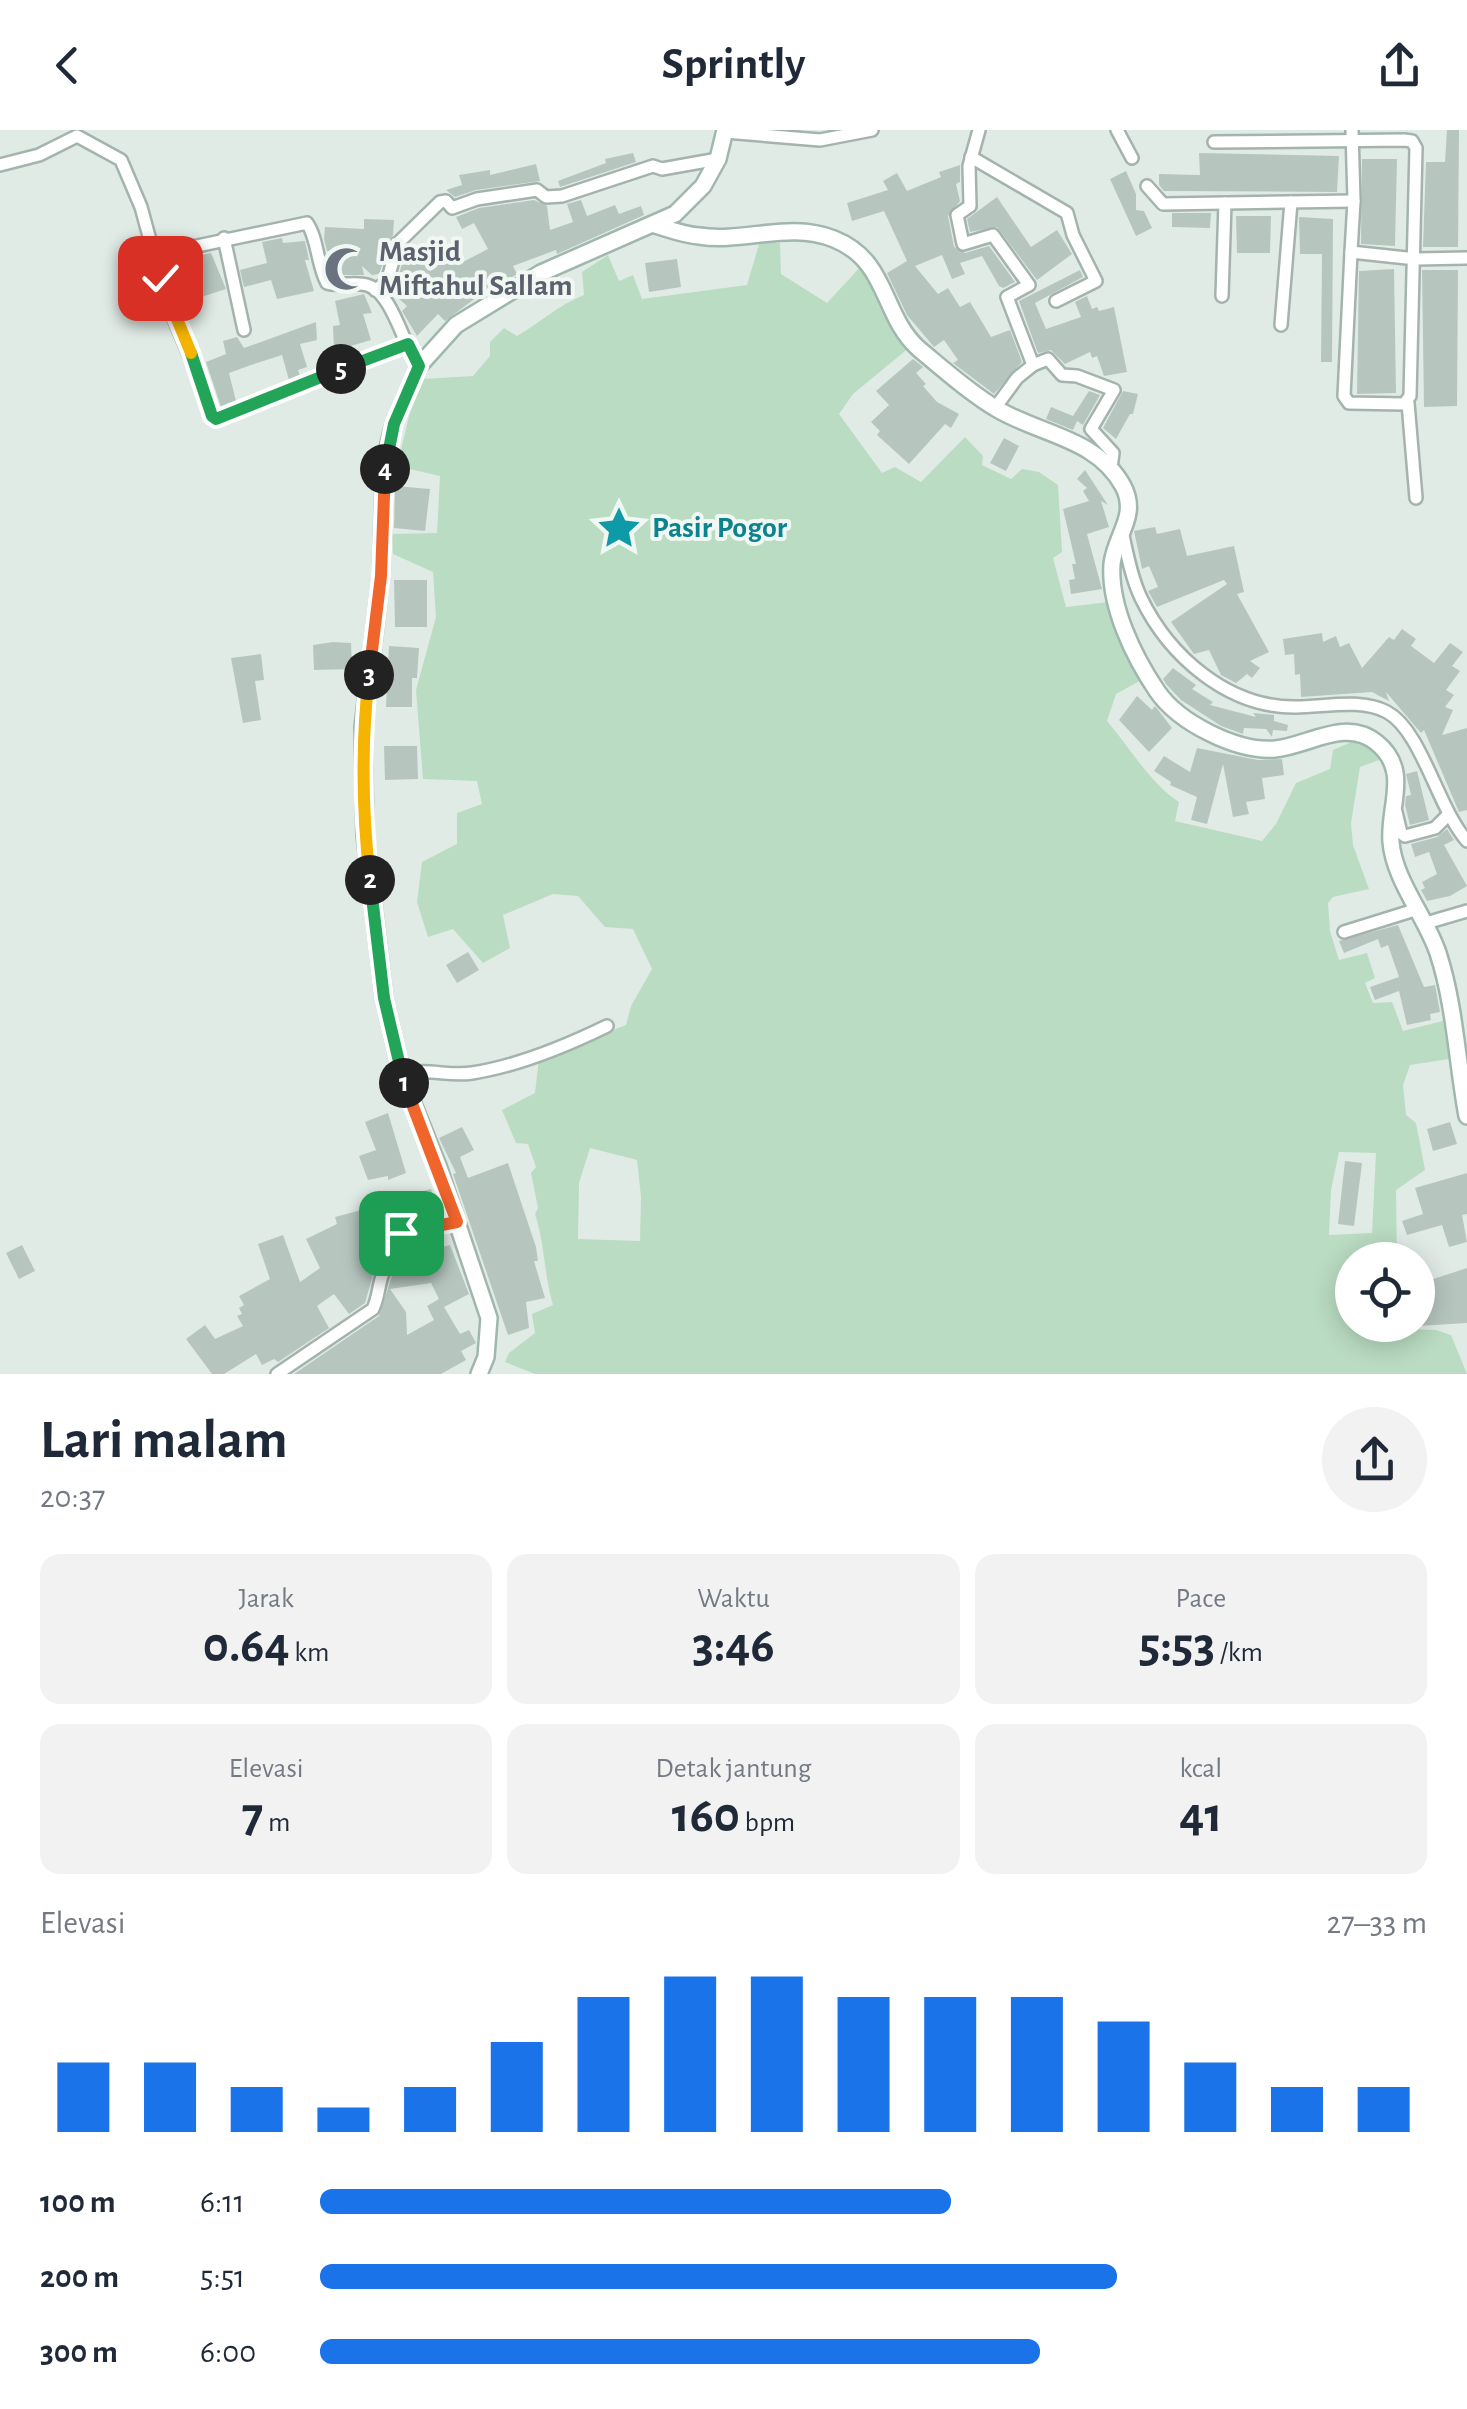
<!DOCTYPE html>
<html lang="id">
<head>
<meta charset="utf-8">
<style>
  :root { --surface:#fff; --page:#f2f2f3; --text:#1f2937; --muted:#747a83; --accent:#1a73e8 }
  body { margin:0; font-family:"Alegreya Sans",sans-serif; background:var(--page); color:var(--text); height:100vh; display:flex; flex-direction:column; font-size:38px; white-space:nowrap }
  * { box-sizing:border-box; margin:0 }
  p { font-size:32px; color:var(--muted) }
  .icon { flex:none; width:55px; height:55px; fill:none; stroke:currentColor; stroke-width:2; stroke-linecap:round; stroke-linejoin:round }
  .map { position:relative; height:1244px; overflow:hidden }
  .sheet { display:flex; flex-direction:column; background:var(--surface); flex:1 }
  .sheet>* { flex:none }
  .fabs { position:absolute; left:1335px; top:1112px; display:grid; gap:20px }
  .fabs a { display:grid; place-items:center; width:100px; height:100px; border-radius:50%; background:var(--surface); box-shadow:0 5px 25px #0003; font-size:50px }
  .pin { position:absolute; display:grid; place-items:center; width:85px; height:85px; color:#fff; margin:-42px; border-radius:20px; box-shadow:0 5px 15px #0006 }
  .km { position:absolute; width:50px; height:50px; margin:-25px; border-radius:50%; background:#222; color:#fff; font-size:28px; line-height:50px; text-align:center }
  .round { display:grid; place-items:center; flex:none; width:105px; height:105px; border-radius:52px; background:var(--page) }
  .head { display:flex; align-items:center; justify-content:space-between; height:170px; padding:0 40px }
  h1 { font-size:55px; font-weight:700; line-height:75px }
  .metrics { display:grid; grid-template-columns:repeat(3,1fr); gap:15px; height:170px; padding:10px 40px }
  .metrics div { display:grid; align-content:center; border-radius:20px; background:var(--page); text-align:center }
  .metrics b { font-size:50px; font-weight:700 }
  .metrics small { font-size:28px; font-weight:400 }
  .metrics p { font-size:28px }
  .chart { height:280px; padding:20px 40px }
  .chart p { display:flex; justify-content:space-between }
  .chart svg { width:100%; height:180px; margin-top:10px; stroke:var(--accent); stroke-width:6 }
  ul { padding:0 40px; list-style:none; font-size:32px }
  li { display:grid; grid-template-columns:160px 120px 1fr; align-items:center; height:75px }
  li i { height:25px; border-radius:12px; background:var(--accent) }
  header { display:flex; justify-content:space-between; align-items:center; height:130px; padding:0 40px; background:var(--surface); font-size:45px; font-weight:700 }
  .map>svg:first-child { display:block }
</style>
</head>
<body>
<header><svg class="icon" aria-label="back" viewBox="0 0 24 24"><path d="M15 5l-7 7 7 7"/></svg>Sprintly<svg class="icon" aria-label="share" viewBox="0 0 24 24"><path d="M12 15V3M7 8l5-5 5 5M5 13v7h14v-7"/></svg></header>
<div class="map">
<svg width="1467" height="1244" viewBox="0 0 1467 1244">
  <rect width="100%" height="100%" fill="#e1ebe6"/>
  <path fill="#badcc2" fill-rule="evenodd" d="M760,111L780,113L781,144L827,173L863,134L910,217L853,264L839,284L882,343L895,337L921,352L965,307L983,326L982,335L1011,349L1022,339L1039,342L1058,355L1062,422L1053,428L1066,477L1109,472L1143,549L1116,564L1107,591C1130,618 1150,653 1179,672L1175,691L1262,711L1276,694L1296,653L1330,639L1333,620L1356,610L1374,617L1382,629L1360,637L1351,693L1353,715L1369,759L1333,767L1328,773L1330,801L1339,830L1367,823L1375,848L1365,853L1373,873L1392,872L1403,901L1443,891L1449,929L1410,935L1403,955L1406,985L1416,993L1425,1040L1396,1060L1397,1130H1352V1195H1401L1402,1199L1436,1200L1451,1205L1467,1244H535L505,1232L509,1223L535,1203L532,1184L553,1175C544,1145 545,1115 535,1084L538,1078L531,1043L536,1037L528,1014L516,1013L502,980L535,963L539,928L626,895L631,876L652,839L633,799L605,797L578,766L553,764L503,785L510,818L483,833L453,799L428,807L417,772L422,732L457,714V683L482,674L477,651L423,649L416,560L436,487L433,442L393,424L392,404L437,403L440,346L397,336L414,266L423,249L473,246L490,226V212L504,198L517,206C541,192 557,176 584,165L582,142L608,125L619,151L633,145L642,169L747,155ZM590,1018L637,1030L641,1067L640,1111L578,1109L579,1053ZM1339,1022L1376,1023L1372,1103L1329,1105L1331,1060Z"/>
  <g fill="#b6c6bf" fill-rule="evenodd">
    <path d="M1447,0H1459L1458,117H1423L1426,32H1445Z"/>
    <path d="M633,23L636,32L560,57L558,51L606,33L605,29Z"/>
    <path d="M1199,23L1339,26L1337,62L1164,61L1159,55V44L1200,45Z"/>
    <path d="M1362,29H1397L1395,116L1361,114Z"/>
    <path d="M536,34L540,51L476,60L455,67L446,60L462,55L459,45L490,40V45Z"/>
    <path d="M960,35V52L956,54L960,71L948,86L954,117L965,123L989,116L1015,152L1003,158L999,156L982,126L960,133L965,144L952,149L942,125L915,136L938,164L948,158L960,177L970,172L991,207L1010,200L1022,232L994,264L953,233L958,230L944,210L934,217L907,185L887,143L907,131L884,81L852,91L847,73L888,60L883,51L897,43L907,61L941,47L939,42Z"/>
    <path d="M1126,41L1136,64V80L1144,81L1152,98L1136,106L1110,49Z"/>
    <path d="M997,67L1031,117L1057,100L1072,124L1037,150L997,97L970,102L967,89Z"/>
    <path d="M534,70L547,76L550,100L573,92L567,74L581,70L587,86L615,75L619,84L641,76L644,85L557,124L556,120L513,136L517,144L503,153L501,149L445,191L438,184L417,206L402,181L407,176L390,161L401,156L408,144H399L402,134L430,115L441,127L445,123L457,135L488,119L474,93L462,99L456,87L479,78Z"/>
    <path d="M1172,83H1211L1210,98L1172,97Z"/>
    <path d="M1236,86H1271L1270,123H1237Z"/>
    <path d="M1299,87L1333,89L1332,232H1321L1322,124H1300Z"/>
    <path d="M364,89L394,90L393,105L379,144L372,145L362,136L364,145H334L332,121H327L324,109L325,97L364,99Z"/>
    <path d="M282,108L283,113L305,111L309,130H305L314,161L277,169L271,150L244,157L240,140L267,133L262,112Z"/>
    <path d="M211,123L226,159L201,167L195,148L203,145L197,126Z"/>
    <path d="M677,129L681,157L649,162L645,133Z"/>
    <path d="M1394,139L1396,263L1357,264L1359,141Z"/>
    <path d="M1080,140L1083,147L1035,173L1046,199L1081,187L1075,172L1087,166L1092,179L1097,177L1099,181L1114,177L1127,242L1104,246L1097,226L1092,228L1090,222L1065,234L1051,220L1038,223L1019,171Z"/>
    <path d="M1422,140H1458L1457,276L1424,277Z"/>
    <path d="M364,164L372,183L363,184L371,210L334,221L333,196L340,195L335,171Z"/>
    <path d="M316,192L317,210L300,214L307,237L298,240L300,246L289,250L282,225L251,235L229,243L236,271L221,277L206,232L226,224L223,211L237,207L244,218Z"/>
    <path d="M913,229L923,237L916,243L926,254L923,256L937,272L959,284L951,298L945,294L909,334L877,305L880,301L871,292L889,275L876,261Z"/>
    <path d="M1089,261L1100,265L1083,295L1077,291L1073,300L1046,289L1051,277L1073,286Z"/>
    <path d="M1123,261L1138,264L1133,284H1130L1116,309L1103,298Z"/>
    <path d="M1004,308L1019,316L1006,341L990,333Z"/>
    <path d="M1085,340L1108,375L1101,371L1109,397L1087,404L1102,459L1071,464L1069,450L1075,449L1072,434H1076L1063,379L1089,371L1083,361L1087,358L1077,349Z"/>
    <path d="M395,356L430,359L425,401L394,398Z"/>
    <path d="M1155,397L1157,404L1180,399L1187,426L1234,416L1244,462L1237,464L1269,522L1250,531L1260,538L1252,548L1247,544L1236,553L1221,545L1209,520L1194,524L1171,492L1227,454L1224,450L1157,477L1148,461L1158,457L1149,436L1142,439L1134,401Z"/>
    <path d="M394,450H427V497H395Z"/>
    <path d="M1402,499L1416,509L1411,516L1434,533L1450,513L1463,522L1452,536L1460,541L1446,560L1454,565L1445,577L1453,580L1442,605L1467,598V680L1459,682L1424,600L1421,603L1386,562L1389,571L1372,562L1301,567L1300,544L1295,545L1294,524L1285,525L1283,509L1322,503L1323,512L1336,506L1340,517L1349,513L1362,538L1389,507L1394,510Z"/>
    <path d="M333,512L351,513L352,539L314,540L313,515Z"/>
    <path d="M389,516L419,518L417,548H412V577H386Z"/>
    <path d="M261,524L264,550L255,551L261,590L243,593L231,528Z"/>
    <path d="M1173,538L1196,555L1192,559L1213,572L1210,575L1256,587L1253,583L1274,585V591L1288,595L1287,601L1273,600L1272,607L1266,599L1244,598L1243,604L1221,596L1181,570L1166,554L1163,549Z"/>
    <path d="M1137,566L1152,580L1155,576L1172,598L1149,622L1119,590Z"/>
    <path d="M384,616H417L418,649L385,650Z"/>
    <path d="M1197,618L1258,630L1282,629L1284,645L1262,648L1265,669L1246,672L1249,684L1233,687L1223,634L1207,694L1191,690L1197,667L1170,655L1171,652L1154,641L1164,626L1190,642Z"/>
    <path d="M1417,641L1429,690L1410,695L1405,675L1406,666L1411,665L1406,644Z"/>
    <path d="M1447,699L1454,710L1444,715L1467,756L1450,766L1427,771L1421,760L1425,758L1422,752L1437,744L1429,722L1415,727L1411,714L1437,707Z"/>
    <path d="M1398,795L1424,857L1435,855L1440,882L1430,884L1431,890L1407,895L1399,861L1375,870L1370,857L1399,847L1388,815L1381,818L1378,809L1344,823L1339,811Z"/>
    <path d="M468,822L479,840L457,853L446,835Z"/>
    <path d="M388,983L406,1043L388,1050V1046L368,1050L359,1026L376,1020L365,992Z"/>
    <path d="M1450,992L1457,1014L1433,1021L1427,999Z"/>
    <path d="M462,997L474,1020L460,1027L468,1048L508,1033L536,1117L538,1131H534L545,1168L526,1172L529,1198L508,1205L453,1044L456,1043L439,1008Z"/>
    <path d="M1345,1031L1362,1033L1354,1096L1338,1094Z"/>
    <path d="M1467,1043V1084L1462,1085L1467,1112L1449,1117L1442,1095L1407,1105L1402,1091L1423,1084L1415,1058Z"/>
    <path d="M431,1059L439,1087L401,1093L394,1069Z"/>
    <path d="M369,1078L384,1127L375,1138L365,1173L349,1184L334,1164L317,1176L329,1198L278,1232L274,1229L262,1235L256,1224L224,1244H212L186,1209L205,1195L215,1209L243,1196L237,1186L242,1184L239,1178L244,1175L239,1166L270,1149L258,1114L283,1105L300,1152L320,1138L306,1109L337,1094L335,1087Z"/>
    <path d="M436,1106L439,1118L450,1115L469,1164L444,1177L460,1204L469,1200L476,1213L461,1221L466,1230L441,1244H294L379,1186L392,1146L410,1133L413,1110ZM431,1153L439,1169L427,1176L434,1190L407,1205L406,1182L390,1159Z"/>
    <path d="M22,1115L35,1141L19,1149L6,1123Z"/>
    <path d="M1467,1138V1193L1418,1196V1154Z"/>
  </g>
  <g fill="none" stroke-linecap="round" stroke-linejoin="round">
    <g stroke="#a4b3ad" stroke-width="16">
      <g id="street">
        <path d="M979,0L969,36L970,76L957,85L963,114L993,105L1029,155L1007,167L1033,235L1048,229L1062,245L1077,246L1114,260L1091,299L1113,323L1111,338"/>
        <path d="M1117,0L1132,28"/>
        <path d="M725,2L820,10L872,0"/>
        <path d="M1214,12L1404,10L1412,11L1416,18L1410,266L1404,274L1349,273L1344,266L1351,122L1416,129L1467,128"/>
        <path d="M971,27L1067,83L1073,105L1096,151L1056,171"/>
        <path d="M0,35L39,25L77,6L121,30L141,77L153,121L159,124L307,93C318,109 317,135 327,153C340,157 354,151 367,155C393,162 404,219 419,236"/>
        <path d="M1147,56L1163,74L1354,71"/>
        <path d="M224,108L244,200"/>
        <path d="M1351,122L1354,71L1352,0"/>
        <path d="M155,123C163,180 197,231 212,286L216,289L408,214"/>
        <path d="M375,160L387,152L398,113L440,72L446,71L452,78L477,69L537,60L546,67L562,66L653,36L662,39L718,29"/>
        <path d="M1222,166L1225,73"/>
        <path d="M1281,195L1291,72"/>
        <path d="M1408,273L1416,368"/>
        <path d="M995,278L1017,248L1033,235"/>
        <path d="M1122,401C1127,423 1131,447 1141,468C1169,526 1228,578 1296,577C1325,577 1360,568 1387,582C1422,601 1437,677 1467,711"/>
        <path d="M1396,682L1401,703L1405,706L1435,698L1447,686"/>
        <path d="M1426,793L1467,781"/>
        <path d="M1344,802L1418,779"/>
        <path d="M402,945C426,937 448,947 472,943C518,936 566,916 607,896"/>
        <path d="M277,1244L373,1179C383,1158 375,1135 402,1129L401,1103L457,1093"/>
      </g>
    </g>
    <g stroke="#a0b7ae" stroke-width="20">
      <g id="secondary">
        <path d="M655,95C669,99 684,105 699,106C745,113 789,91 834,109C889,131 881,185 919,219C943,239 970,263 997,279C1041,305 1097,308 1123,356C1139,386 1115,405 1112,434C1109,476 1134,527 1157,561C1179,593 1237,622 1275,619C1308,616 1346,587 1377,613C1411,641 1388,676 1391,712C1394,750 1426,787 1438,823C1455,875 1457,932 1467,986"/>
        <path d="M479,1244L486,1227L489,1188L438,1036L403,949L384,868L365,705L363,597L381,446L385,329L394,294L419,236L456,195L541,143L675,84L703,56L718,29L725,0"/>
      </g>
    </g>
    <use href="#street" stroke="#fff" stroke-width="11"/>
    <use href="#secondary" stroke="#fff" stroke-width="15"/>
  </g>
  <g fill="none" stroke-linecap="round" stroke-linejoin="round">
    <g stroke="#fff" stroke-width="20">
      <path id="split-1" d="M401,1103L457,1092L404,953"/>
    </g>
    <g stroke="#fff" stroke-width="20">
      <path id="split-2" d="M370,750L384,868L404,953"/>
    </g>
    <g stroke="#fff" stroke-width="20">
      <path id="split-3" d="M369,545C361,614 362,681 370,750"/>
    </g>
    <g stroke="#fff" stroke-width="20">
      <path id="split-4" d="M369,545L381,446L385,339"/>
    </g>
    <g stroke="#fff" stroke-width="20">
      <path id="split-5" d="M341,239L408,214L419,236L394,294L385,339"/>
    </g>
    <g stroke="#fff" stroke-width="20">
      <path id="split-6" d="M191,223L212,286L216,289L341,239"/>
    </g>
    <g stroke="#fff" stroke-width="20">
      <path id="split-7" d="M160,148L191,223"/>
    </g>
    <use href="#split-1" stroke="#f0652b" stroke-width="12"/>
    <use href="#split-2" stroke="#22a559" stroke-width="12"/>
    <use href="#split-3" stroke="#f5b400" stroke-width="12"/>
    <use href="#split-4" stroke="#f0652b" stroke-width="12"/>
    <use href="#split-5" stroke="#22a559" stroke-width="12"/>
    <use href="#split-6" stroke="#22a559" stroke-width="12"/>
    <use href="#split-7" stroke="#f5b400" stroke-width="12"/>
  </g>
  <defs>
    <g id="mosque-bare" transform="scale(3.45)"><path d="M3.5-4.9A6 6 0 1 0 3.5 4.9A5 5 0 1 1 3.5-4.9Z" fill="#6b7280" stroke="#f1f8f4" stroke-width="2.5" paint-order="stroke"/></g>
    <g id="sight-bare" transform="scale(3.45)"><path d="M0-6L1.8-2.2L6-1.7L2.9 1.2L3.7 5.4L0 3.3L-3.7 5.4L-2.9 1.2L-6-1.7L-1.8-2.2Z" fill="#0f9aa8" stroke="#f1f8f4" stroke-width="2.5" paint-order="stroke"/></g>
  </defs>
  <g fill-rule="evenodd">
    <use href="#mosque-bare" x="346" y="139"/>
    <use href="#sight-bare" x="619" y="398"/>
  </g>
  <g text-anchor="middle" dominant-baseline="central" stroke-width="8" stroke-linejoin="round" paint-order="stroke">
    <g font-size="30" font-weight="bold" fill="#5b616d" stroke="#f1f8f4" text-anchor="start">
      <text x="379" y="122">Masjid<tspan x="379" dy="34">Miftahul Sallam</tspan></text>
    </g>
    <g font-size="30" font-weight="bold" fill="#0d838f" stroke="#f1f8f4" text-anchor="start">
      <text x="652" y="398">Pasir Pogor</text>
    </g>
  </g>
</svg>
<div class="fabs">
<a><svg class="icon" aria-label="locate" viewBox="0 0 24 24"><circle cx="12" cy="12" r="6"/><path d="M12 2v4M12 18v4M2 12h4M18 12h4"/></svg></a>
</div>
<div class="pin" style="left:401px;top:1103px;background:#1e9e55"><svg class="icon" aria-label="arrive" viewBox="0 0 24 24"><path d="M6 21V4h12l-3 4 3 4H6"/></svg></div>
<div class="pin" style="left:160px;top:148px;background:#d93025"><svg class="icon" aria-label="check" viewBox="0 0 24 24"><path d="M5 12l5 5 9-10"/></svg></div>
<b class="km" style="left:404px;top:953px">1</b>
<b class="km" style="left:370px;top:750px">2</b>
<b class="km" style="left:369px;top:545px">3</b>
<b class="km" style="left:385px;top:339px">4</b>
<b class="km" style="left:341px;top:239px">5</b>
</div>
<section class="sheet">
<div class="head"><div><h1>Lari malam</h1><p>20:37</p></div><a class="round"><svg class="icon" aria-label="share" viewBox="0 0 24 24"><path d="M12 15V3M7 8l5-5 5 5M5 13v7h14v-7"/></svg></a></div>
<div class="metrics">
<div><p>Jarak</p><b>0.64<small> km</small></b></div>
<div><p>Waktu</p><b>3:46</b></div>
<div><p>Pace</p><b>5:53<small> /km</small></b></div>
</div>
<div class="metrics">
<div><p>Elevasi</p><b>7<small> m</small></b></div>
<div><p>Detak jantung</p><b>160<small> bpm</small></b></div>
<div><p>kcal</p><b>41</b></div>
</div>
<div class="chart"><p><span>Elevasi</span>27–33 m</p>
<svg viewBox="0 0 160 44" preserveAspectRatio="none"><path d="M5 44V27M15 44V27M25 44V33M35 44V38M45 44V33M55 44V22M65 44V11M75 44V6M85 44V6M95 44V11M105 44V11M115 44V11M125 44V17M135 44V27M145 44V33M155 44V33"/></svg>
</div>
<ul>
<li><b>100 m</b>6:11<i style="width:57%"></i></li>
<li><b>200 m</b>5:51<i style="width:72%"></i></li>
<li><b>300 m</b>6:00<i style="width:65%"></i></li>
</ul>
</section>
</body>
</html>
